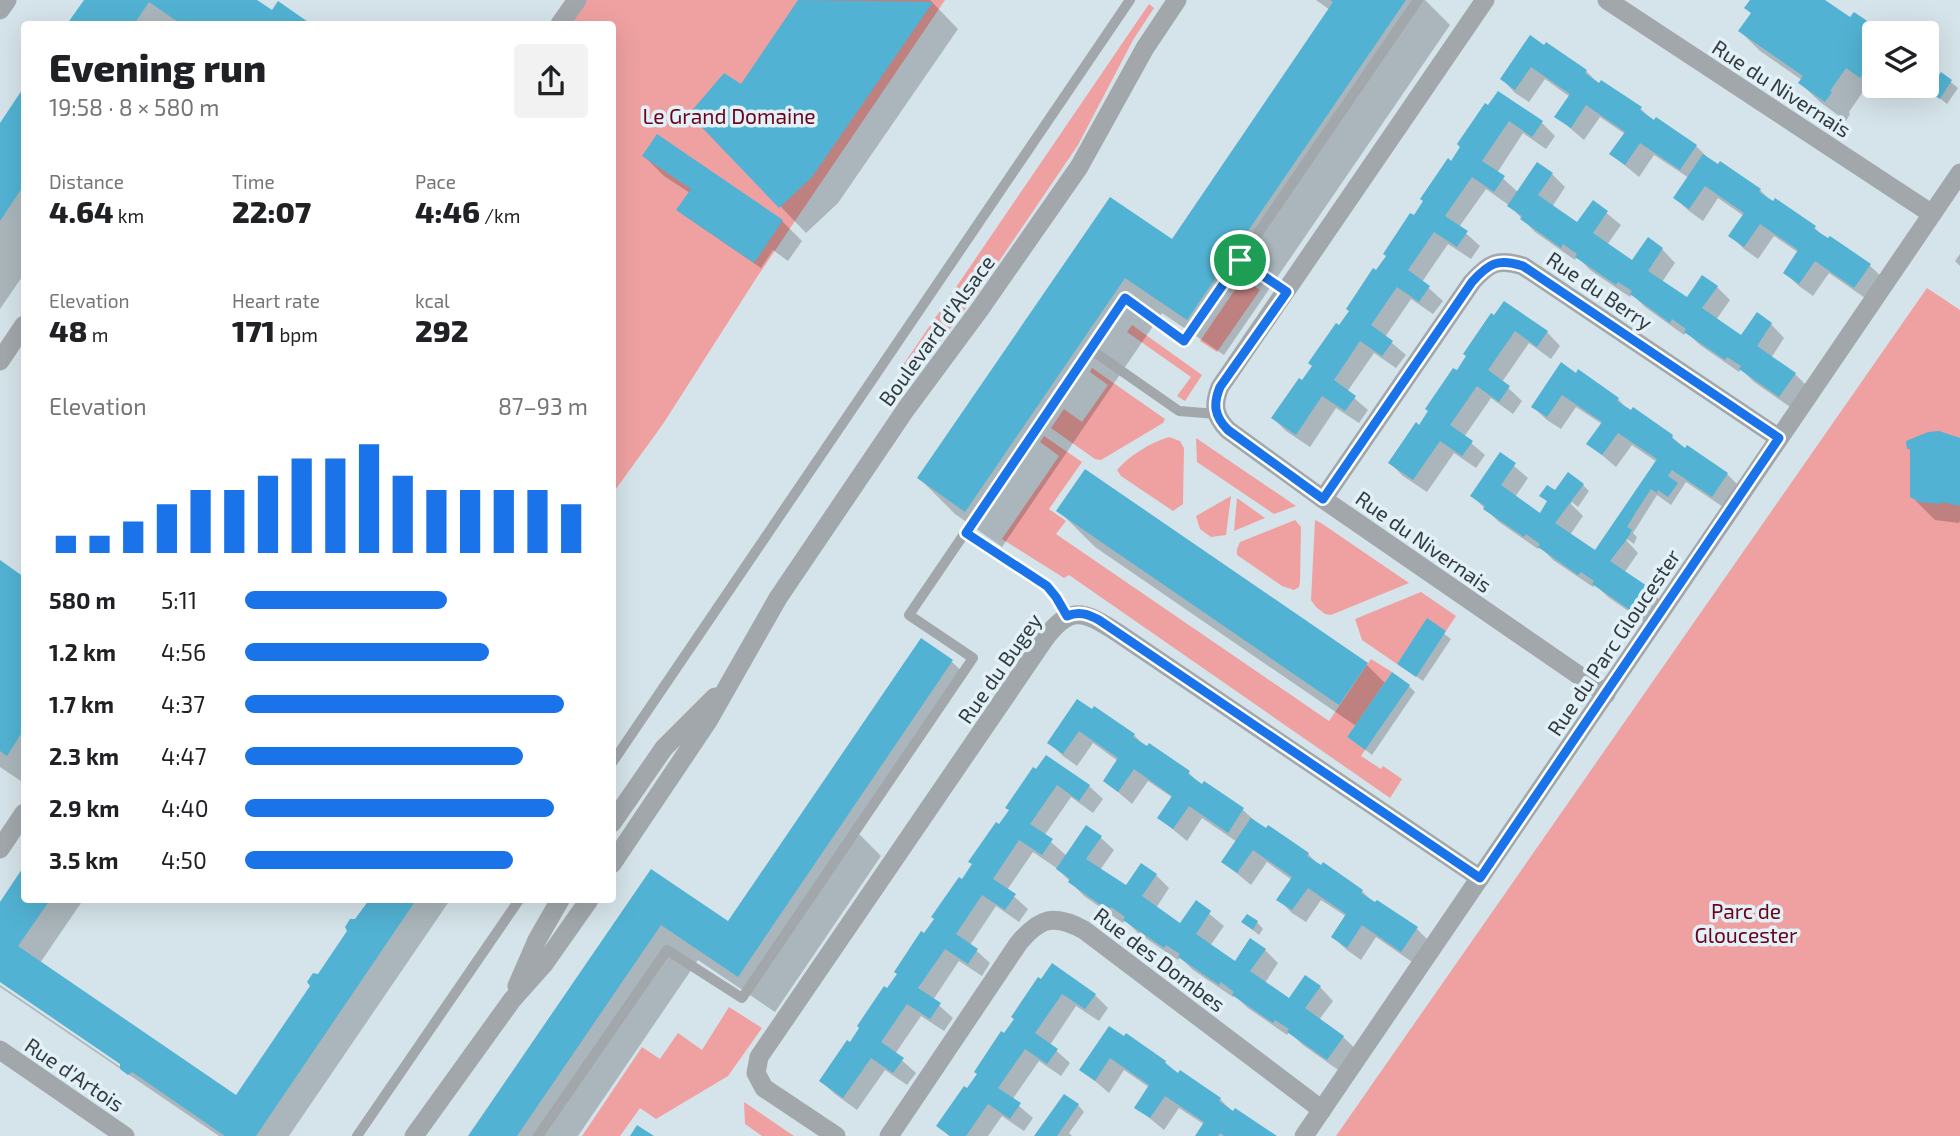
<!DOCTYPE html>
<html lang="en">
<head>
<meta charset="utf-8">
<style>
  :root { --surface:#fff; --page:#f2f2f2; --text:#202124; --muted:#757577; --accent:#1a73e8 }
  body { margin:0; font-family:"Exo 2",sans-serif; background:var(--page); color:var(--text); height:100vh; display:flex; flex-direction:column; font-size:26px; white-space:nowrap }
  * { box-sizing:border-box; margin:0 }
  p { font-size:23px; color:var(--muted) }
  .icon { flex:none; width:38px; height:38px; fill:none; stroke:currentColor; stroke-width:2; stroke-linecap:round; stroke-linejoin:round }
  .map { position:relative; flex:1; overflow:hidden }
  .drawer { position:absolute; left:21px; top:21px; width:595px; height:882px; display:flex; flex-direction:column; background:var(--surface); border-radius:7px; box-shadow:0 7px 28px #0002 }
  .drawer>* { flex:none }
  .tools { position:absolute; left:1862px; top:21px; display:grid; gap:14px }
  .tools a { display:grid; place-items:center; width:77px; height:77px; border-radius:7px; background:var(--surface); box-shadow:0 7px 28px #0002; font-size:35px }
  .pin { position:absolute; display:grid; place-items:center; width:60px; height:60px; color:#fff; margin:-30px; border:4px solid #fff; border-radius:50%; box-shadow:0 2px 7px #0007 }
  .round { display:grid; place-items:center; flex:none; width:74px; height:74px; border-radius:7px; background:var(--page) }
  .headline { display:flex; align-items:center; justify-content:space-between; height:119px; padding:0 28px }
  h1 { font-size:38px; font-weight:800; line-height:52px }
  .stats { display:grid; grid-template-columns:repeat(3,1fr); gap:10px; height:119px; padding:7px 28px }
  .stats div { display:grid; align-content:center }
  .stats b { font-size:30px; font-weight:800 }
  .stats small { font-size:19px; font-weight:400 }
  .stats p { font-size:19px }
  .chart { height:196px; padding:14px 28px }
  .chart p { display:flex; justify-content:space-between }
  .chart svg { width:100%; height:126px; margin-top:7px; stroke:var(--accent); stroke-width:6 }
  ul { padding:0 28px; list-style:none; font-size:23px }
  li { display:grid; grid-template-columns:112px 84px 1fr; align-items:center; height:52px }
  li i { height:18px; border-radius:9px; background:var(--accent) }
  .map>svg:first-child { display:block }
</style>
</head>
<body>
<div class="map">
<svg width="1960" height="1136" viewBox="0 0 1960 1136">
  <rect width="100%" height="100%" fill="#d5e4ea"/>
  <g fill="#efa1a1">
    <path d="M577,0H945L757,277L663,424L613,493L612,24H560Z"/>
    <path d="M1149,4L1154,8L1133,40L1078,145L976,295L911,379L899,371Z"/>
    <path d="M1243,278L1260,290L1217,352L1200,341Z"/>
    <path d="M1927,288L1960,310V1136H1336Z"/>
    <path d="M1132,325L1202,375L1185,401L1177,396L1191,377L1127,332Z"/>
    <path d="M1092,368L1165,419L1163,423L1101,460L1095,459L1051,428L1064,409L1082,422L1108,385L1090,372Z"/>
    <path d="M1044,436L1082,462L1049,509L1066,521L1056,534L1329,721L1371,659L1392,672L1347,737L1365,750L1361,756L1381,769L1383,766L1402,779L1390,798L1069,575L1064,578L1002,539L1059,456L1040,442Z"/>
    <path d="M1169,437L1180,441L1184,448L1183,504L1173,511L1121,476L1117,470C1130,455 1150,443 1169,437Z"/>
    <path d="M1196,438L1296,506L1274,514L1197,462Z"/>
    <path d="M1231,496L1226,535L1211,537L1200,529L1196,516Z"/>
    <path d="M1237,498L1265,518L1234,531Z"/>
    <path d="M1295,520L1301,527L1300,582L1299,587L1294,590L1282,586L1237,555V549L1240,542Z"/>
    <path d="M1315,520L1321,523L1409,583L1331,615L1325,614L1316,607L1311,600Z"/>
    <path d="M1421,592L1456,616L1446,631L1427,619L1397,664L1362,640L1355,619Z"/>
    <path d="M729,1007L762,1028L728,1076L656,1119L640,1108L620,1136H582L642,1047L660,1059L678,1033L702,1050Z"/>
    <path d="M744,1102L794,1136H762L745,1124Z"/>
  </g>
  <g fill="#0003">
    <path d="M86,0H254L272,13L278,4L308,24H69Z"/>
    <path d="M800,0H930L958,29L838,203L806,233L692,114L741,87Z"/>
    <path d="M1316,0H1425L1450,25L1224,355L1162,313L1002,547L955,514L919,478L1110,199L1172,241L1330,10Z"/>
    <path d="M1752,0H1822L1850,20L1854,14L1882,33H1874V86H1888L1881,96L1867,86L1849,112L1850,114L1846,121L1820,102L1800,83L1802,80L1760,51L1740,31L1752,14Z"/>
    <path d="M1530,37L1586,71L1600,85L1641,109L1654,122L1696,146L1710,160L1760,190L1774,204L1815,228L1828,241L1869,265L1883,278L1868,300L1829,273L1813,296L1799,286L1785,273L1799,253L1774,236L1758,259L1744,249L1731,236L1744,216L1718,198L1703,221L1689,211L1675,198L1689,178L1654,155L1639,177L1611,154L1625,134L1600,117L1584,140L1557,117L1570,97L1545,79L1529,102L1515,93L1502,79Z"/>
    <path d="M1942,75L1958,88L1947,104L1931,91Z"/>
    <path d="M24,90V274L0,309V126Z"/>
    <path d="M1486,106L1541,122L1555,136L1546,149L1523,133L1497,173L1519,193L1552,174L1565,187L1552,207L1578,225L1593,202L1621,225L1607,245L1632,263L1662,249L1675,263L1662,282L1687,300L1717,287L1730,300L1716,320L1741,337L1757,315L1771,324L1784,338L1771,358L1795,374L1808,387L1793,409L1754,382L1741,369L1739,372L1700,345L1686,332L1684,335L1645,307L1632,294L1630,297L1590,270L1577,256L1575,260L1535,232L1510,206L1486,189L1459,227L1480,246L1471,259L1448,244L1422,282L1443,301L1433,314L1411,299L1385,337L1406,355L1396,368L1374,353L1347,392L1368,410L1359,423L1336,408L1310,447L1286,431L1273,418L1303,382L1451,163Z"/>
    <path d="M644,156L782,221L802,241L788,261L773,250L761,268L685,216L679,210L690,193L664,176Z"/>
    <path d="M1960,254V266L1955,261Z"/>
    <path d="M1491,316L1547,332L1560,346L1551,359L1529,343L1502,382L1522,401L1513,414L1491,398L1464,437L1485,455L1476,468L1454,453L1427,492L1403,476L1390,463L1419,427L1457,373Z"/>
    <path d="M1562,365L1618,399L1631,413L1672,437L1686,450L1727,474L1740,487L1726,509L1686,482L1671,505L1657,495L1633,533L1637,537L1634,544L1627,539L1626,540L1638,553L1624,573L1648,589L1662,602L1647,624L1608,597L1595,584L1593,587L1553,560L1540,546L1538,549L1499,522L1472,496L1501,455L1528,478L1515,497L1540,515L1549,503L1542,496L1583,485L1589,491L1578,507L1572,502L1571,504L1583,516L1570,535L1595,553L1657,462L1632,445L1616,467L1589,444L1602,424L1576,407L1561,429L1547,420L1533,407Z"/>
    <path d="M1960,440V521L1959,523L1935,520L1915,500L1912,452L1908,448Z"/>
    <path d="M1059,511L1367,665L1386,684L1409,686L1415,692L1372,755L1349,737L1356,726L1095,547Z"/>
    <path d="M0,562L24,579V783L0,767Z"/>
    <path d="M1427,621L1451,639L1423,681L1405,669Z"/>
    <path d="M921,640L952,662L966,675L858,833L881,856L775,1012L698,960L578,1136H471L651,871L728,924Z"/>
    <path d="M1095,708L1134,735L1147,748L1189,773L1202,786L1204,783L1243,810L1257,823L1308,854L1321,867L1323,865L1362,891L1376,905L1378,902L1417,929L1430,942L1415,964L1376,937L1361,960L1347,950L1333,937L1347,917L1321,900L1306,922L1292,913L1279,900L1292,880L1267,862L1251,885L1223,862L1237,842L1202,818L1187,841L1159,818L1173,798L1148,781L1132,804L1105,781L1118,761L1093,743L1077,766L1063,756L1050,743Z"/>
    <path d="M1047,757L1089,786L1103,799L1093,813L1071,797L1044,836L1067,856L1100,837L1114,850L1100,870L1126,888L1156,875L1169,888L1156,908L1180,925L1196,903L1224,926L1210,946L1235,963L1265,950L1278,963L1265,983L1290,1000L1320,987L1333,1001L1319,1020L1343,1037L1357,1050L1341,1072L1303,1045L1289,1032L1287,1035L1248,1008L1234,995L1233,997L1193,970L1180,957L1178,960L1138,933L1125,920L1123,923L1084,896L1058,869L1033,852L1007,890L1028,909L1019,922L996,906L970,945L990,963L982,976L959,961L933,1000L953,1018L944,1031L921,1016L895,1054L916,1073L907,1085L885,1070L857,1110L835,1094L821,1081L850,1045Z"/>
    <path d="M24,869V900H83L40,963L236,1097L370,900H450L289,1136H219L0,987V985L122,1068V1064L0,980V905Z"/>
    <path d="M1243,922H1257L1263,929L1259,935Z"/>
    <path d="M1038,980L1095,995L1108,1008L1099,1021L1076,1006L1050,1045L1070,1063L1061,1076L1039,1061L1012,1100L1033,1118L1024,1131L1002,1116L988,1136H949L939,1126L967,1090L1005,1035Z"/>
    <path d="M1109,1028L1165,1062L1179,1076L1181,1072L1220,1099L1234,1113L1274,1136H1197L1205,1125L1179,1108L1164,1130L1136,1107L1150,1088L1124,1070L1109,1093L1081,1069Z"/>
    <path d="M1078,1105L1084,1112L1069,1133L1072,1136H1036Z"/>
  </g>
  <g fill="#52b2d3">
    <path d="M84,0H257L272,10L278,1L311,24H181L149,2L134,24H67Z"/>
    <path d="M798,0L933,2L812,177L779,208L689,114L724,73L741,84Z"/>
    <path d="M1330,0H1406L1187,320L1125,278L965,512L917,478L1110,197L1172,239L1333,2Z"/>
    <path d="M1750,0H1825L1850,17L1854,12L1885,33H1874V58L1860,78L1846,68L1830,91L1832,92L1825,102L1798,83L1803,76L1738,31L1751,13L1744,8Z"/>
    <path d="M1530,35L1544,45L1546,42L1587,70L1585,73L1599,83L1601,80L1642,107L1640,110L1654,120L1656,117L1697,145L1680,170L1640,143L1625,165L1609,154L1625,132L1586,105L1571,128L1554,117L1570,94L1531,67L1515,90L1500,79Z"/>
    <path d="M1941,72L1952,80L1940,99L1928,91Z"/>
    <path d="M24,87V185L0,221V123Z"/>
    <path d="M1498,91L1543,121L1532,137L1509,121L1482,161L1505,176L1494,192L1472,177L1445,216L1468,231L1457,247L1434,232L1408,270L1430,286L1419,302L1397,287L1371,325L1393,341L1382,356L1360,341L1334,380L1356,396L1345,411L1322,396L1296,435L1271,418L1299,378L1302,380L1312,366L1308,363L1336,323L1339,325L1349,311L1346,309L1373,268L1376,270L1386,256L1383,254L1410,213L1414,215L1423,201L1420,199L1448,158L1451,161L1460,147L1457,144L1485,103L1488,105Z"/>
    <path d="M657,134L783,220L754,263L676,210L691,189L642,156Z"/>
    <path d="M1703,154L1718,164L1720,161L1761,189L1759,192L1773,201L1775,198L1816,226L1814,229L1828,238L1830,236L1871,264L1854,288L1815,261L1799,284L1783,273L1798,250L1760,224L1744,247L1728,236L1744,213L1705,186L1689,209L1673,198Z"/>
    <path d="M1537,162L1553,173L1538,195L1577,222L1593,200L1608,211L1593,233L1632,260L1648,237L1663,248L1648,271L1687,297L1702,275L1718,286L1702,308L1741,335L1757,312L1772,323L1757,346L1796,373L1779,397L1739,369L1741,366L1727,357L1725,360L1684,332L1686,329L1672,319L1670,323L1630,294L1632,291L1618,282L1616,285L1575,257L1577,254L1563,244L1561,248L1520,219L1522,216L1507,206Z"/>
    <path d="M1504,301L1548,331L1537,347L1515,331L1488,370L1510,386L1499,402L1477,386L1450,425L1473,441L1462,456L1440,441L1413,480L1388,463L1416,422L1419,425L1428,411L1425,409L1453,368L1457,370L1466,356L1463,354L1491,313L1494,315Z"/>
    <path d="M1561,362L1576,373L1578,369L1619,398L1617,401L1631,410L1633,407L1673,435L1672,438L1685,448L1687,445L1728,473L1712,497L1672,470L1668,476L1678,483L1668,497L1658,490L1657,493L1651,489L1636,512L1627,527L1632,530L1627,539L1610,561L1650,588L1633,612L1592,584L1594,581L1581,572L1578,575L1538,547L1540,544L1526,534L1524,537L1483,509L1485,506L1470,496L1500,452L1516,463L1501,485L1540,513L1547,501L1539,496L1547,485L1555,490L1568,472L1584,484L1555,523L1595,550L1657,459L1618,433L1602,455L1586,444L1602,422L1562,395L1547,417L1531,407Z"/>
    <path d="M1939,431L1960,438V506L1942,502L1941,504L1919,502L1910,497V449H1907L1906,441L1928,432Z"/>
    <path d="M1085,469L1368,663L1339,705L1056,511Z"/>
    <path d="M0,560L24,577V729L7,756L0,751Z"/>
    <path d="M1427,618L1446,631L1416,677L1397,664Z"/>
    <path d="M921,638L953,660L738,977L661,925L517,1136H468L651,869L728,921Z"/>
    <path d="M1392,672L1410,685L1365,750L1347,737Z"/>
    <path d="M1077,699L1092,709L1094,706L1135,734L1133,737L1147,746L1149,743L1190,771L1188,774L1202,784L1204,781L1244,808L1228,833L1189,806L1173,829L1157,818L1172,796L1134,769L1118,792L1103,781L1118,758L1079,731L1063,754L1047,743Z"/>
    <path d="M1046,755L1090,785L1079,801L1057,785L1030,824L1053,839L1042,855L1019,840L993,879L1016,894L1005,910L982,895L956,934L978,949L968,964L945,949L918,988L941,1003L930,1019L907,1004L881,1042L904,1058L893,1073L871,1058L843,1098L819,1081L847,1040L850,1042L859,1028L857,1026L884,986L887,988L897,974L894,972L921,931L924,933L934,919L931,917L959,877L962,879L972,864L968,862L996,822L999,824L1009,810L1005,808L1033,767L1036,769Z"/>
    <path d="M1251,818L1266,828L1268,825L1309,853L1307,856L1321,865L1323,862L1363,890L1361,893L1375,902L1377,900L1418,927L1401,952L1362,925L1347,948L1331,937L1346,914L1308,888L1292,910L1276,900L1292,877L1253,850L1237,873L1221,862Z"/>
    <path d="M1086,825L1102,836L1086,859L1126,885L1141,863L1157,874L1142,896L1180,923L1196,900L1211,911L1196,934L1235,961L1250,938L1266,949L1250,971L1289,998L1305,975L1321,986L1305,1008L1344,1036L1327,1060L1287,1032L1289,1029L1275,1020L1273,1023L1232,995L1234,992L1221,982L1219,985L1178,957L1180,954L1166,945L1164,948L1123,920L1125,917L1111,907L1109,911L1068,882L1070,879L1056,869Z"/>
    <path d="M24,866V900H50L18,946L236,1095L310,986L307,982L313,973L318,974L347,931L345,927L350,919H355L369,900H416L256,1136H225L132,1072L128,1075L120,1069V1064L0,982V902Z"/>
    <path d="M1247,914L1258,921L1253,930L1241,922Z"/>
    <path d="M1052,963L1096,994L1085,1009L1062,994L1035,1033L1058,1049L1047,1064L1025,1049L998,1088L1021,1103L1010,1119L988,1104L966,1136H950L936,1126L964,1086L967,1088L977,1074L974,1072L1001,1031L1004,1033L1014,1019L1011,1017L1038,977L1041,979Z"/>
    <path d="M1109,1026L1124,1036L1126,1033L1166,1061L1165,1063L1178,1073L1180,1070L1221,1098L1219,1101L1233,1111L1235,1108L1277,1136H1224L1220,1133L1218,1136H1195L1204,1122L1165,1096L1150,1118L1134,1108L1149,1085L1110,1058L1095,1081L1079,1070Z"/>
    <path d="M1064,1094L1079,1104L1057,1136H1034Z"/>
    <path d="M637,1125L654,1136H630Z"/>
  </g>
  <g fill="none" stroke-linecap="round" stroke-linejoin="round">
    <g stroke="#a1a7aa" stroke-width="10">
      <path d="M1240,260L1287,292"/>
      <path d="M1090,349L1125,298L1184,341L1418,0"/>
      <path d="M966,532L1047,586L1056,597L1067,616"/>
      <path d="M612,763L1130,0"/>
      <path d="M357,1136L519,900"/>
      <path d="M538,1136L667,950L742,998L973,658L909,615L1090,349L1179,411L1216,414"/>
    </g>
    <g stroke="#a1a7aa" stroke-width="19">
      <path d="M1485,0L1220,387C1213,404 1214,416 1228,430L1323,499L1606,694"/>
      <path d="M1607,0L1932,214"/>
      <path d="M0,10L7,0"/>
      <path d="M560,24L577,0"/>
      <path d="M0,361L24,325"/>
      <path d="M1323,499L1472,282C1489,263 1498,258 1523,266L1779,438"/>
      <path d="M0,849L24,813"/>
      <path d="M0,1050L125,1136"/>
      <path d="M836,1136L764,1088L756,1073L759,1057L1044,640C1070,604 1084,611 1118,633L1480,878"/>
      <path d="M889,1136L1018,944C1039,918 1054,913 1084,930L1322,1110"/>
      <path d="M1304,1136L1960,173"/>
    </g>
    <g stroke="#a1a7aa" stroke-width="19">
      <path d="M612,823L664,748L715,697"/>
      <path d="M612,864L708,721L778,598L906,409L980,309L1079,167L1145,48L1177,0"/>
      <path d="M517,986L537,940L560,900"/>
      <path d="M414,1136L512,1000L544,964L589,900"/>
    </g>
  </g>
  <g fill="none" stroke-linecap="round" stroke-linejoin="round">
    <g stroke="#fff" stroke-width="14">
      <path id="route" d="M1240,260L1287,292L1220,387C1213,404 1214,416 1228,430L1323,499L1472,282C1489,263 1498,258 1523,266L1779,438L1480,878L1099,620C1088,614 1079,611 1067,616L1056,597L1047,586L966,533L1125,298L1184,341Z"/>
    </g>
    <use href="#route" stroke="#1a73e8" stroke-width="9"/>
  </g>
  <g text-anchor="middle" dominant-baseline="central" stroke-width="7" stroke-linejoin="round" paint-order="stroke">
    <g font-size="21" fill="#343a3d" stroke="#e2f1f7">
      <text transform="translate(1782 88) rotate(33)">Rue du Nivernais</text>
      <text transform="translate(1600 290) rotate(34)">Rue du Berry</text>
      <text transform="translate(936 330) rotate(-54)">Boulevard d'Alsace</text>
      <text transform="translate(1424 541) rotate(35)">Rue du Nivernais</text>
      <text transform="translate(1613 642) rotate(-56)">Rue du Parc Gloucester</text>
      <text transform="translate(999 668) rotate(-55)">Rue du Bugey</text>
      <text transform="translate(1160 959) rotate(37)">Rue des Dombes</text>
      <text transform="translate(75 1074) rotate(34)">Rue d'Artois</text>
    </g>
    <g font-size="21" fill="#6b0319" stroke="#e2f1f7">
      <text x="729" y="115">Le Grand Domaine</text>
      <text x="1746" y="910">Parc de<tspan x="1746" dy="24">Gloucester</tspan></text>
    </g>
  </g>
</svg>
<div class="tools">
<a><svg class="icon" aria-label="layers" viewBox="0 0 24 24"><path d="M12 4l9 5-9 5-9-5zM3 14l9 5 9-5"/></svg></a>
</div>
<div class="pin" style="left:1240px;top:260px;background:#1e9e55"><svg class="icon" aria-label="arrive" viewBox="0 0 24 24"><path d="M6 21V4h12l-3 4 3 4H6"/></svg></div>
<section class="drawer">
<div class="headline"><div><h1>Evening run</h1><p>19:58 · 8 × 580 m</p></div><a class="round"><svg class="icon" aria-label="share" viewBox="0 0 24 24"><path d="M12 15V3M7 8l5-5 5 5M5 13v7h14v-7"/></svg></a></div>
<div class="stats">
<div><p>Distance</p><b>4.64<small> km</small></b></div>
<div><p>Time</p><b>22:07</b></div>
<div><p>Pace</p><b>4:46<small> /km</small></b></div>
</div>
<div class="stats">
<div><p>Elevation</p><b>48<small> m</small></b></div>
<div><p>Heart rate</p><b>171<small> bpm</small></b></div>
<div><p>kcal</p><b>292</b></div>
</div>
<div class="chart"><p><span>Elevation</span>87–93 m</p>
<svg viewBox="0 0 160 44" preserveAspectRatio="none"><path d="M5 44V38M15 44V38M25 44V33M35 44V27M45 44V22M55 44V22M65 44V17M75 44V11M85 44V11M95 44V6M105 44V17M115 44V22M125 44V22M135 44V22M145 44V22M155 44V27"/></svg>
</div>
<ul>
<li><b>580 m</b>5:11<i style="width:59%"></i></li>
<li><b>1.2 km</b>4:56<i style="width:71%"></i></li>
<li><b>1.7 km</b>4:37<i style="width:93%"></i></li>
<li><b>2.3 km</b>4:47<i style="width:81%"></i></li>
<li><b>2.9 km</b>4:40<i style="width:90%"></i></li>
<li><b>3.5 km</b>4:50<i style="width:78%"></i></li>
</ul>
</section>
</div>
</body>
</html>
